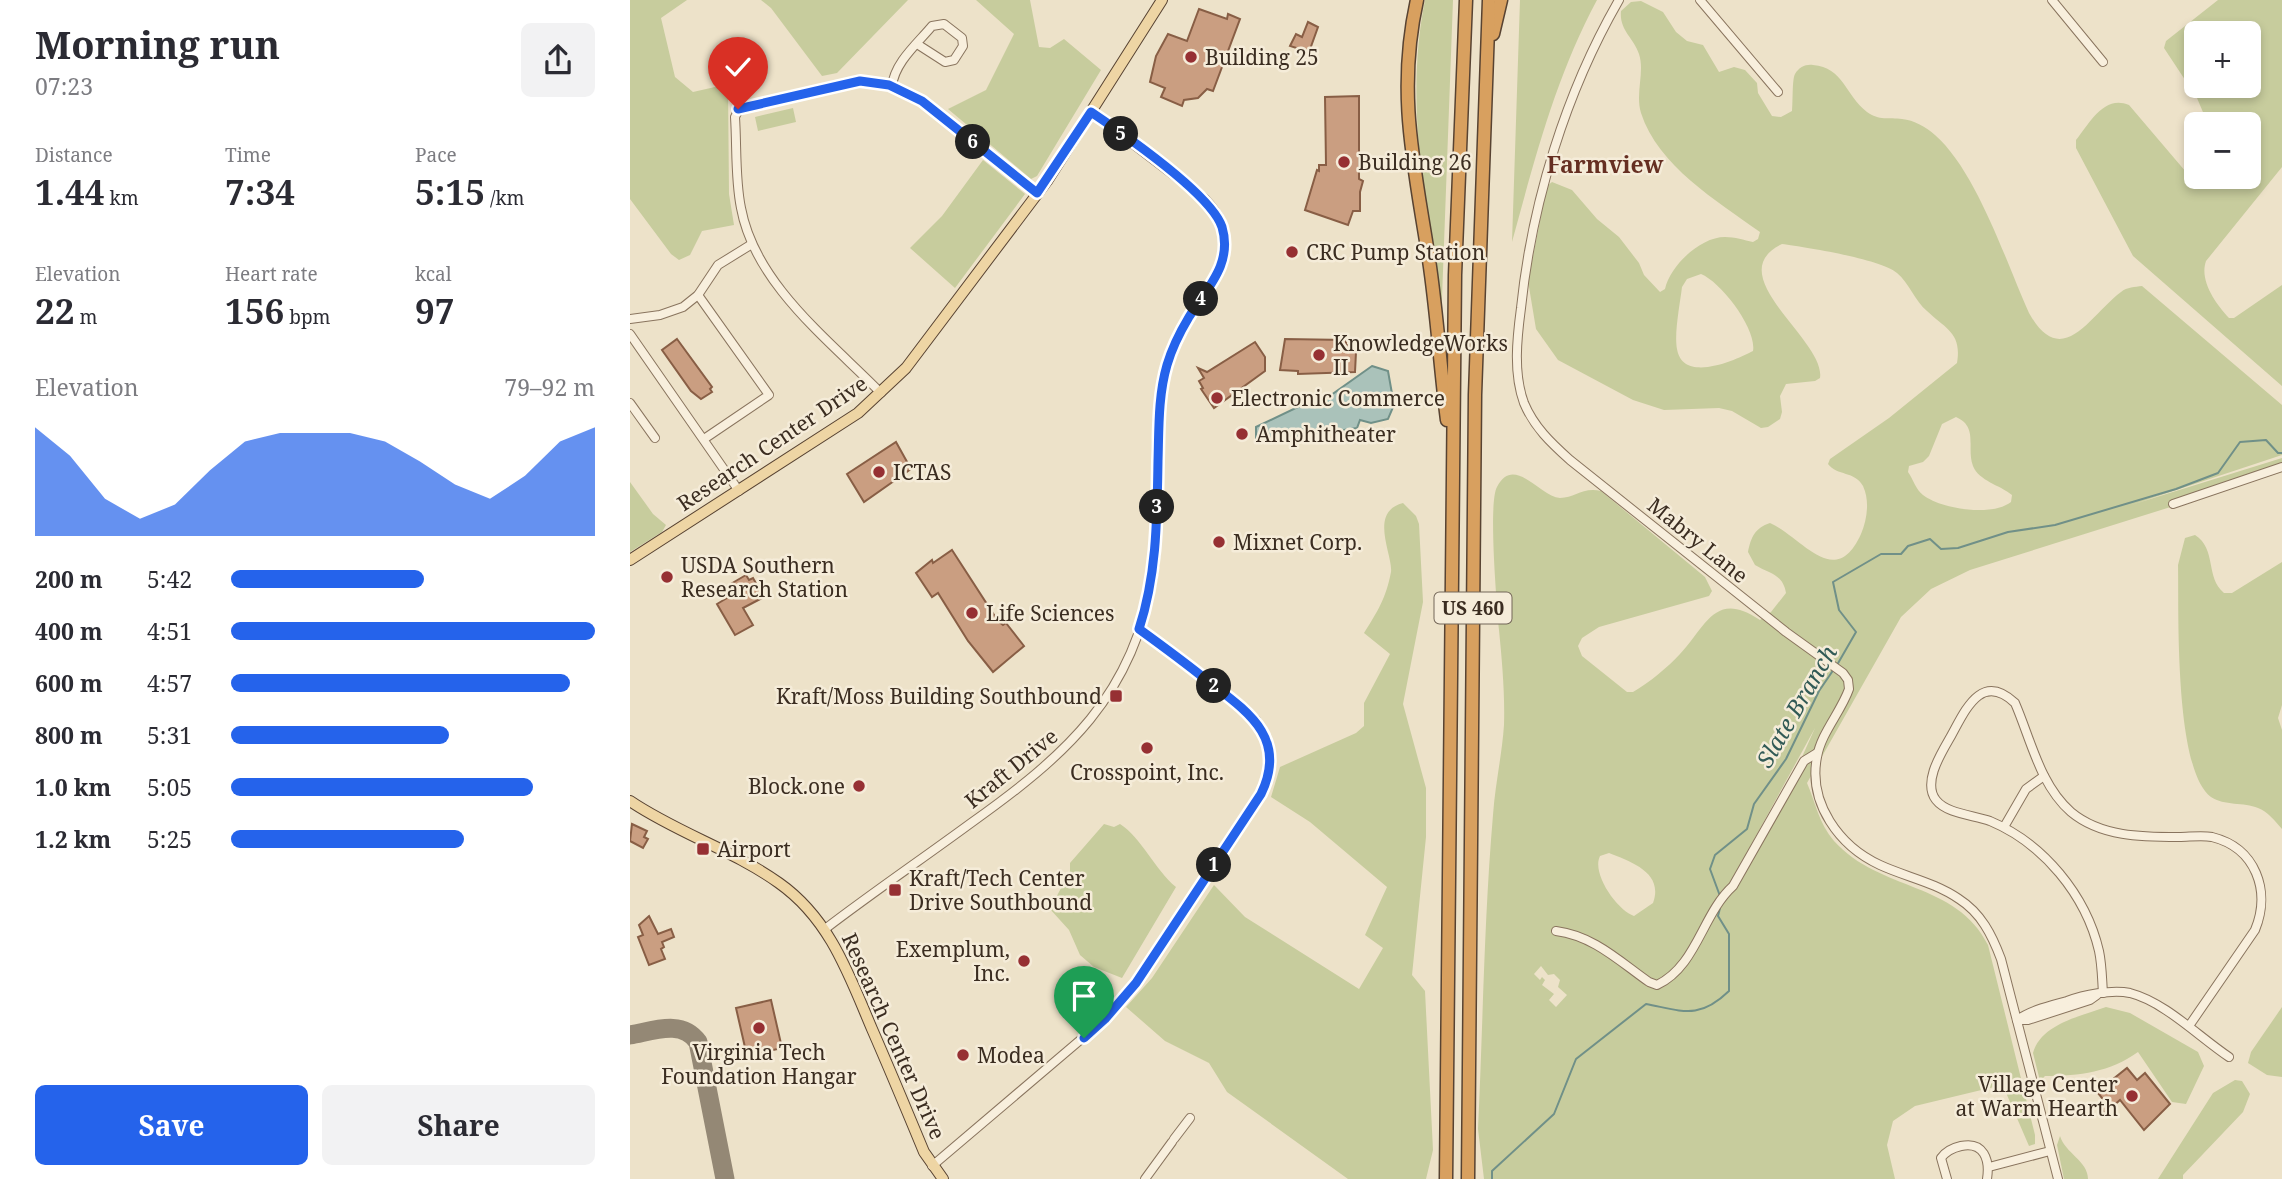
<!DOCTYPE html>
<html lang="en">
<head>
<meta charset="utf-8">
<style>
  :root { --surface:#fff; --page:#f2f2f3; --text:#2b2b33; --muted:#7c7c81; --accent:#2563eb }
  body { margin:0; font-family:"Noto Serif",serif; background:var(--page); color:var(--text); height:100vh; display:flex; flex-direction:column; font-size:26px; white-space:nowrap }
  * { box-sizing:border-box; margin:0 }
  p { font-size:23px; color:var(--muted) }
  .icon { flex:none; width:38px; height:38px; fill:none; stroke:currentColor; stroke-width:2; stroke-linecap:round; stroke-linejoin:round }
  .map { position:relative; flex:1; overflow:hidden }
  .side { display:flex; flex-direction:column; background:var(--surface); width:630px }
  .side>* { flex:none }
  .buttons { position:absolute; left:1554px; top:21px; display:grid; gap:14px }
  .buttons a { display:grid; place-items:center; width:77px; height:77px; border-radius:10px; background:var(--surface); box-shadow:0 4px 10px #0003; font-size:35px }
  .pin { position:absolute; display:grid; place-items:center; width:60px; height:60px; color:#fff; margin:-72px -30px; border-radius:50% 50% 50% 0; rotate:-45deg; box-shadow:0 0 7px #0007 }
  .pin .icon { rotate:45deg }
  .km { position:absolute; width:35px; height:35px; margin:-18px; border-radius:50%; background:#222; color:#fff; font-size:19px; line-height:35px; text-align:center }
  .round { display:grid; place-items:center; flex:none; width:74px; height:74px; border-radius:10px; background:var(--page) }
  .summary { display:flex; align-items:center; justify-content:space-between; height:119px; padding:0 35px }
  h1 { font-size:38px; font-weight:700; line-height:52px }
  .stats { display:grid; grid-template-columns:repeat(3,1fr); gap:10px; height:119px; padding:7px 35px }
  .stats div { display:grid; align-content:center }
  .stats b { font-size:35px; font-weight:700 }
  .stats small { font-size:19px; font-weight:400 }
  .stats p { font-size:19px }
  .chart { height:196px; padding:14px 35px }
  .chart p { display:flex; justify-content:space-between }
  .chart svg { width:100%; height:126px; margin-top:7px; fill:var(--accent); opacity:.7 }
  .button { display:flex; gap:14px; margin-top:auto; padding:14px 35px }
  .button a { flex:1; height:80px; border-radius:10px; background:var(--accent); color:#fff; font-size:28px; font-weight:700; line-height:80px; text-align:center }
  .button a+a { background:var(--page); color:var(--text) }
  ul { padding:0 35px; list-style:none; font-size:23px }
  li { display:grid; grid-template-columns:112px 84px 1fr; align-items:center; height:52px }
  li i { height:18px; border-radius:9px; background:var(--accent) }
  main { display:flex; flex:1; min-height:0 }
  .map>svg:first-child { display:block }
</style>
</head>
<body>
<main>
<section class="side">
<div class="summary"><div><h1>Morning run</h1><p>07:23</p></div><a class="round"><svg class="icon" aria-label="share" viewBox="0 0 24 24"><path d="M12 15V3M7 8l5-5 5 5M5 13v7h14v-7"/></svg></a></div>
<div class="stats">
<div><p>Distance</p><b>1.44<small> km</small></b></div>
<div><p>Time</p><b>7:34</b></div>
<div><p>Pace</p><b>5:15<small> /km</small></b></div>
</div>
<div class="stats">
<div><p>Elevation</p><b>22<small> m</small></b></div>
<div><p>Heart rate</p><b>156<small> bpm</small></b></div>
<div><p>kcal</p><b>97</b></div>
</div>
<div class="chart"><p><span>Elevation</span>79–92 m</p>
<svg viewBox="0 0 160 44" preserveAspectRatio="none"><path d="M0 44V6L10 16L20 31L30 38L40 33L50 21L60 11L70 8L80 8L90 8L100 11L110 18L120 26L130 31L140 23L150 11L160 6V44z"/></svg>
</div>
<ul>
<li><b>200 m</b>5:42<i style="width:53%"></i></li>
<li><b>400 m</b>4:51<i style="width:100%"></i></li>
<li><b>600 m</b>4:57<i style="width:93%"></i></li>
<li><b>800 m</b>5:31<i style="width:60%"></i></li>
<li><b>1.0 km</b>5:05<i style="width:83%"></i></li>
<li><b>1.2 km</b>5:25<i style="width:64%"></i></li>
</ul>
<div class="button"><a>Save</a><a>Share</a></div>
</section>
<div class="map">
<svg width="1652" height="1179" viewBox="0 0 1652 1179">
  <rect width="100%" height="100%" fill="#ede2c9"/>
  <g fill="#c7cc9d" fill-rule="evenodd">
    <path d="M0,0H57L31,18L45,77L63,92L98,84L99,194L104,225L72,231L60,255L49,260L41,254L0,199Z"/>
    <path d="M131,0H278L207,73L192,76L141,8Z"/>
    <path d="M346,0H400L409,47L420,48L434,39L471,70L407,176L401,179L318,109L356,90L384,34Z"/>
    <path d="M795,0H823L811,325C799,217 773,109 795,0Z"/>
    <path d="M890,0H967C926,76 905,158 882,242Z"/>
    <path d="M1588,0H1652V167L1576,261C1569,281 1586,304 1599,318H1604L1652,285V386L1503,256L1446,148V140C1459,124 1474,94 1499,105L1556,172L1568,178L1619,177V124H1578L1567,98L1534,48L1536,41ZM1566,33H1619V86H1566Z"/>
    <path d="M1011,1L1033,12L1046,32L1057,41L1073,45L1089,72L1104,67L1115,70L1127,83L1128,93L1142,116L1151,117L1162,111C1163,102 1162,79 1165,74C1169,67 1176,64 1183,65C1213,67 1216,96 1237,112C1249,121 1259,117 1272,119C1284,120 1296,127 1305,135C1347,172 1376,262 1399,313C1432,372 1460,315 1491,292C1497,287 1505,287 1512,286L1652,405V455L1501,505L1652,458V472L1340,570L1301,589L1271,617L1177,783C1185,801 1189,824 1204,841C1250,892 1326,881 1358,945L1405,1135V1144L1399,1146L1374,1088L1368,1086L1285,1106L1263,1121L1257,1145L1265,1179H854L848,1129C853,1025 854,919 863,815C865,785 872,755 874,725C875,694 872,661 869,630C867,606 858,503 867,487C884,454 910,497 930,498C945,498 952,487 971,491L1075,577L1082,591L1079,596L969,627L952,638L948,646L952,656L997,692H1003C1019,683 1038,667 1050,654C1077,625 1085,590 1130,620L1141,612L1156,593C1153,574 1140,574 1125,565L1118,552C1121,537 1125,528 1140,523C1173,538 1205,591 1231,534C1237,520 1240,501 1233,486C1225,471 1207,476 1198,464L1200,459L1259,418L1327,363C1332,333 1316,329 1297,311C1285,301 1279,283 1267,273C1251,259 1175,247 1152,244C1088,275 1196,340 1190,378L1185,381L1156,384L1150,396L1152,412L1150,419L1138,427L1131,428L1102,411L1089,408L1034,410L1003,400L928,360L906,329L898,281L917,186L922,182L942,190L967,219L989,237L1009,263L1014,275L1030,292L1035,289C1040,266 1070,237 1095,237C1105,237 1114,240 1123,242L1128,239L1130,232C1087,201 1028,166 1011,113C1005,93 1015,72 1009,54C1003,37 989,30 991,11L1001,2ZM1071,274C1091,282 1127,329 1123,351C1106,360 1053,384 1047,349C1044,333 1050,304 1052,287L1057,279ZM1326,417C1349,427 1336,448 1343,466C1349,481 1370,485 1382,495L1381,502C1362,517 1311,509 1293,495C1286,490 1283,479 1278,472L1279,466L1293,462L1299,456L1312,424ZM1185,728L1158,788L1043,978V973L1098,887ZM979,853C1002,862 1034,873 1023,903L1004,916C988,911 961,874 970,856ZM911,966L918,975L924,974L930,980L928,987L937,995L926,1007L919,1000L924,994L912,985L915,980L912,977L910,980L904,974Z"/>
    <path d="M163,108L166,122L128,131L125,117Z"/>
    <path d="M353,160L395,194L325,288L280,248L312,216Z"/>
    <path d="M0,482L23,514L36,525L32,532L0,552Z"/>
    <path d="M773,503L786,516L789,524L793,602L773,704L796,788V837L782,975L795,991L803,1150L796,1179H718L597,1092L579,1063L535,1041L496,1007L522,978L584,885L615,917L729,989L753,948L735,935L757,887L680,822L641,797L650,767L726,733L734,726V703L760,654L734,633C748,611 756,598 761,572C763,555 738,512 773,503Z"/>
    <path d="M1565,535C1587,549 1575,577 1594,593H1602L1652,562V705L1648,718L1652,730V829C1646,822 1637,811 1628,808C1614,802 1594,806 1581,797C1544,770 1549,610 1548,565L1555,538Z"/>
    <path d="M474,824L484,827L490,824C511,837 525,870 546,887L492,978L464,967L450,955L439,930L420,909L440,871V863Z"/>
    <path d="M1476,1007L1500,1013L1568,1052L1574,1066L1556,1104L1542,1102L1508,1052C1480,1072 1450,1076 1415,1076L1410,1081L1403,1053C1411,1024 1451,1016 1476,1007Z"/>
    <path d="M1652,1007V1077L1637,1075L1618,1063L1621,1052Z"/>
    <path d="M1605,1080L1612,1081L1620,1094L1613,1112L1553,1175V1179H1528L1583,1093Z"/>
    <path d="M1430,1136C1435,1153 1458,1161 1458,1179H1434L1427,1145Z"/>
  </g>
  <path fill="#aac2ba" stroke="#709088" stroke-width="2" d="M742,366L758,371L764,405L758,419L741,423L730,420L727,428L681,435L626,438V427L672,405L694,400Z"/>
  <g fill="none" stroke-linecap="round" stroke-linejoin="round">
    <g stroke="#709088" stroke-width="2">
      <path d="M1207,665L1226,632L1209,610L1203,582L1251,554H1271L1278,546L1300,539L1311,549L1328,548L1378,532L1425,525L1546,489L1588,473L1610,442L1636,440L1648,453H1652"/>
      <path d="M1090,896L1080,869L1085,855L1117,829L1124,804L1156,759L1189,691L1204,669"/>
      <path d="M862,1179V1171L924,1114L946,1059L1016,1004C1053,1011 1069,1020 1099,991V934L1088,916L1090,908"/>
    </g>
    <path stroke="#948875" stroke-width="19" d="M0,1035C23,1031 52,1019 68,1042L95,1179"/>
  </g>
  <g fill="#ca9e81" stroke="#885e45" stroke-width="2">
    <path d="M569,9L597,19L598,14L610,19L583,91L577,89L568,98L554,100L552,106L531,97L535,88L520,82L526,56L538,34L557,41Z"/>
    <path d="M678,22L688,27L679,52L660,46L666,34L672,37Z"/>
    <path d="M729,96V179L733,181L730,192V211H723L718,225L675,210L687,170L689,171V165H696L695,97Z"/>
    <path d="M47,339L82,387L80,389L82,392L71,399L61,391L32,350Z"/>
    <path d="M655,339L716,340V345H723L726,352L725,372L668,374V371L650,370Z"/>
    <path d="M625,342L635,357V371L584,408L571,389L573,388L569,381L574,378L568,368L577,372Z"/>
    <path d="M266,442L281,469L234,502L217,474Z"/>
    <path d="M322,550L368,621L373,625L376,623L394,646L363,672L338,641L308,593L302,597L286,573L302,560L303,563Z"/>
    <path d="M116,575L119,580L123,578L134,597L113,608L123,625L105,635L87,604L97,598L92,589Z"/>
    <path d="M2,824L17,831L14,837L18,839L13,848L0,841Z"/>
    <path d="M19,916L28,934L41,929L44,937L32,942L34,947L31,949L35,959L19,965L8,937L13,935L9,925Z"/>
    <path d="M141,1000L152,1048L117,1056L106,1008Z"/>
    <path d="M1497,1068L1507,1080L1515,1073L1540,1104L1514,1130L1490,1100L1475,1113L1471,1108L1477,1104L1467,1092Z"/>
  </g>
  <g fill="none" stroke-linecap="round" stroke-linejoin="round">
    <g stroke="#89745e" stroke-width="10">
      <g id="minor">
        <path d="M989,0C936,92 902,202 891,308C887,338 883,373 894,403C904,427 921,443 940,460L1156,632L1213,673L1218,680L1219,689C1211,712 1191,733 1187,757C1178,803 1209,846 1250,865C1276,877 1304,882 1329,899C1351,913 1362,935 1371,959L1428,1179"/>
        <path d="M1070,0L1148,92"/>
        <path d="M1422,0L1473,62"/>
        <path d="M262,86C265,62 287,44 302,26L314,24L332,38L333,46L324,60L315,62L287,44"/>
        <path d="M68,295L139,395L74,439"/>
        <path d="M0,319L30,315L53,307L68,295L88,265L122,244"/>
        <path d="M0,334L109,491"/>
        <path d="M251,393C199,340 125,284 111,208C105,179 107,147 105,117L109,109L230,81L259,85L292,101L407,193"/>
        <path d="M0,403L25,438"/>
        <path d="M1543,504L1652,467"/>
        <path d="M1374,827L1396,789L1414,776"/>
        <path d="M195,929C242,893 292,859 341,823C435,756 504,696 523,575C533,509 518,426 537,364C542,347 550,331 559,316C585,276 618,244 575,199L461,112"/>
        <path d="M926,931C964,936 989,961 1019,982L1027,985C1067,966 1072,914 1103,886L1174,761L1187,753"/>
        <path d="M1473,993C1472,980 1472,965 1469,951C1456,895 1413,843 1360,821C1344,815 1317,814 1306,800C1292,782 1312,752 1321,736C1335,711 1351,671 1385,703C1401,740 1410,785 1441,812C1471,837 1512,837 1549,837C1559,837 1572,835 1582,837C1626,848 1641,891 1625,930L1559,1026"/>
        <path d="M1387,1020C1401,1010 1419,1006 1437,1001C1453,995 1482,989 1500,993C1535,1002 1569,1037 1599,1057"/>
        <path d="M1387,1020H1398L1460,1000L1467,995"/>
        <path d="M544,1139L560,1118"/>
        <path d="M302,1166L475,1019L506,983L636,784L639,752L634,735L626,720L509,629"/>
        <path d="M1359,1167L1420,1151"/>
        <path d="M515,1179L542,1142"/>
        <path d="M1317,1179L1311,1158C1316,1151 1322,1148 1331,1146C1354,1141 1360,1160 1357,1179"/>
      </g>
    </g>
    <g stroke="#584332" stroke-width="12">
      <g id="major">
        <path d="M0,560L228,413L276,368L417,181L532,0"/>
        <path d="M0,801C47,833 103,850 149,883C200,919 219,975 242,1029C260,1070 277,1111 294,1152L313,1179"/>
      </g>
    </g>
    <g stroke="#584332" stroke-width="15">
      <g id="highway">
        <path d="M787,0C766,94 785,168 799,260C807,313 810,366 817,420"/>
        <path d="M863,34L871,0"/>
        <path d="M816,1179L825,275L836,0"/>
        <path d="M838,1179L845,395L859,0"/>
      </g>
    </g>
    <use href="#minor" stroke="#f8efdd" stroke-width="8"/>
    <use href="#major" stroke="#eed5a4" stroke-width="10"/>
    <use href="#highway" stroke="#d8a05f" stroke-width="12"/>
  </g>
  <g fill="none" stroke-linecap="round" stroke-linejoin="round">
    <g stroke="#fff" stroke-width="14">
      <path id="route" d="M108,109L230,81L259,85L292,101L407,193L461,112C492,133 581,194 592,227C603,264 577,288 559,317C550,332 542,348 537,365C528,396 529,429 528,461C527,518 527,574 509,629C531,645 553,661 574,678C615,710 659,736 631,794L506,983L475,1019L454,1038"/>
    </g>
    <use href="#route" stroke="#2563eb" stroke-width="9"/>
  </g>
  <g fill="#963033" stroke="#f5ecd9" stroke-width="2.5">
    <circle cx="561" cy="57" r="7"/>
    <circle cx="714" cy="162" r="7"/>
    <circle cx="662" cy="252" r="7"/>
    <circle cx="689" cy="355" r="7"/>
    <circle cx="587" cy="398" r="7"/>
    <circle cx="612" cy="434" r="7"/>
    <circle cx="249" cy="472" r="7"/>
    <circle cx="589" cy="542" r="7"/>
    <circle cx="37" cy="577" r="7"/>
    <circle cx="342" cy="613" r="7"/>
    <rect x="479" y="689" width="14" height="14" rx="3.5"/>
    <circle cx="517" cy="748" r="7"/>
    <circle cx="229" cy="786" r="7"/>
    <rect x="66" y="842" width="14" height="14" rx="3.5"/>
    <rect x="258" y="883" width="14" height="14" rx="3.5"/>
    <circle cx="394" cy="961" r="7"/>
    <circle cx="129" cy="1028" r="7"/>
    <circle cx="333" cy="1055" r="7"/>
    <circle cx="1502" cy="1096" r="7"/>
  </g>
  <g text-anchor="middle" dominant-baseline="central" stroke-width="5" stroke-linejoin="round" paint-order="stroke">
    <rect fill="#f5ecd9" stroke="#736658" stroke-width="2" x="804.5" y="592.5" width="77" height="31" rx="5"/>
    <g font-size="19" font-weight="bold" fill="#3b2d21">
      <text x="843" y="608">US 460</text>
    </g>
    <g font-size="21" fill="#3b2d21" stroke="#f5ecd9" text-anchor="start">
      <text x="575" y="57">Building 25</text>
      <text x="728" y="162">Building 26</text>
      <text x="676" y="252">CRC Pump Station</text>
      <text x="703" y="343">KnowledgeWorks<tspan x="703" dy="24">II</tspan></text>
      <text x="601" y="398">Electronic Commerce</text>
      <text x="626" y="434">Amphitheater</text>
      <text x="263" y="472">ICTAS</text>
      <text x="603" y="542">Mixnet Corp.</text>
      <text x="51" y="565">USDA Southern<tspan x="51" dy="24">Research Station</tspan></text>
      <text x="356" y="613">Life Sciences</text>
      <text x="472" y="696" text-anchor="end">Kraft/Moss Building Southbound</text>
      <text x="517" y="772" text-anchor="middle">Crosspoint, Inc.</text>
      <text x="215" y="786" text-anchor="end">Block.one</text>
      <text x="87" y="849">Airport</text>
      <text x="279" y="878">Kraft/Tech Center<tspan x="279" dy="24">Drive Southbound</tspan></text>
      <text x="380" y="949" text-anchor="end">Exemplum,<tspan x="380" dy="24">Inc.</tspan></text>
      <text x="129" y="1052" text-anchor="middle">Virginia Tech<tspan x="129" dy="24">Foundation Hangar</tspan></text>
      <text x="347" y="1055">Modea</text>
      <text x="1488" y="1084" text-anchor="end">Village Center<tspan x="1488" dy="24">at Warm Hearth</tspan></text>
    </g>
    <g font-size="21" fill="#3b2d21" stroke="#f5ecd9">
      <text transform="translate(142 443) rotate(-34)">Research Center Drive</text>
      <text transform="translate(1068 540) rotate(39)">Mabry Lane</text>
      <text transform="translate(381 768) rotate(-39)">Kraft Drive</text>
      <text transform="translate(264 1036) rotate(66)">Research Center Drive</text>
    </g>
    <g font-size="23" font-weight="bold" fill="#662f22" stroke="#f5ecd9">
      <text x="975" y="164">Farmview</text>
    </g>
    <g font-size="23" font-style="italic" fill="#315a56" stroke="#f5ecd9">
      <text transform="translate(1166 706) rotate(-60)">Slate Branch</text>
    </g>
  </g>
</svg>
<div class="buttons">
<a>+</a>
<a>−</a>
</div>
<div class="pin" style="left:454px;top:1038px;background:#1e9e55"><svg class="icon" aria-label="arrive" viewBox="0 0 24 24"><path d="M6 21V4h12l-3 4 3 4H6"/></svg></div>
<div class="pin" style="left:108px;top:109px;background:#d93025"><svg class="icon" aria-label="check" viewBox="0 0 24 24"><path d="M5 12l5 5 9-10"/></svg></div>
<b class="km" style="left:584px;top:865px">1</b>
<b class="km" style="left:584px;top:686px">2</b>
<b class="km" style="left:527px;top:507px">3</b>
<b class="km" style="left:571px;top:299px">4</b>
<b class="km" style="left:491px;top:134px">5</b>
<b class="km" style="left:343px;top:142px">6</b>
</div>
</main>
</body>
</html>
